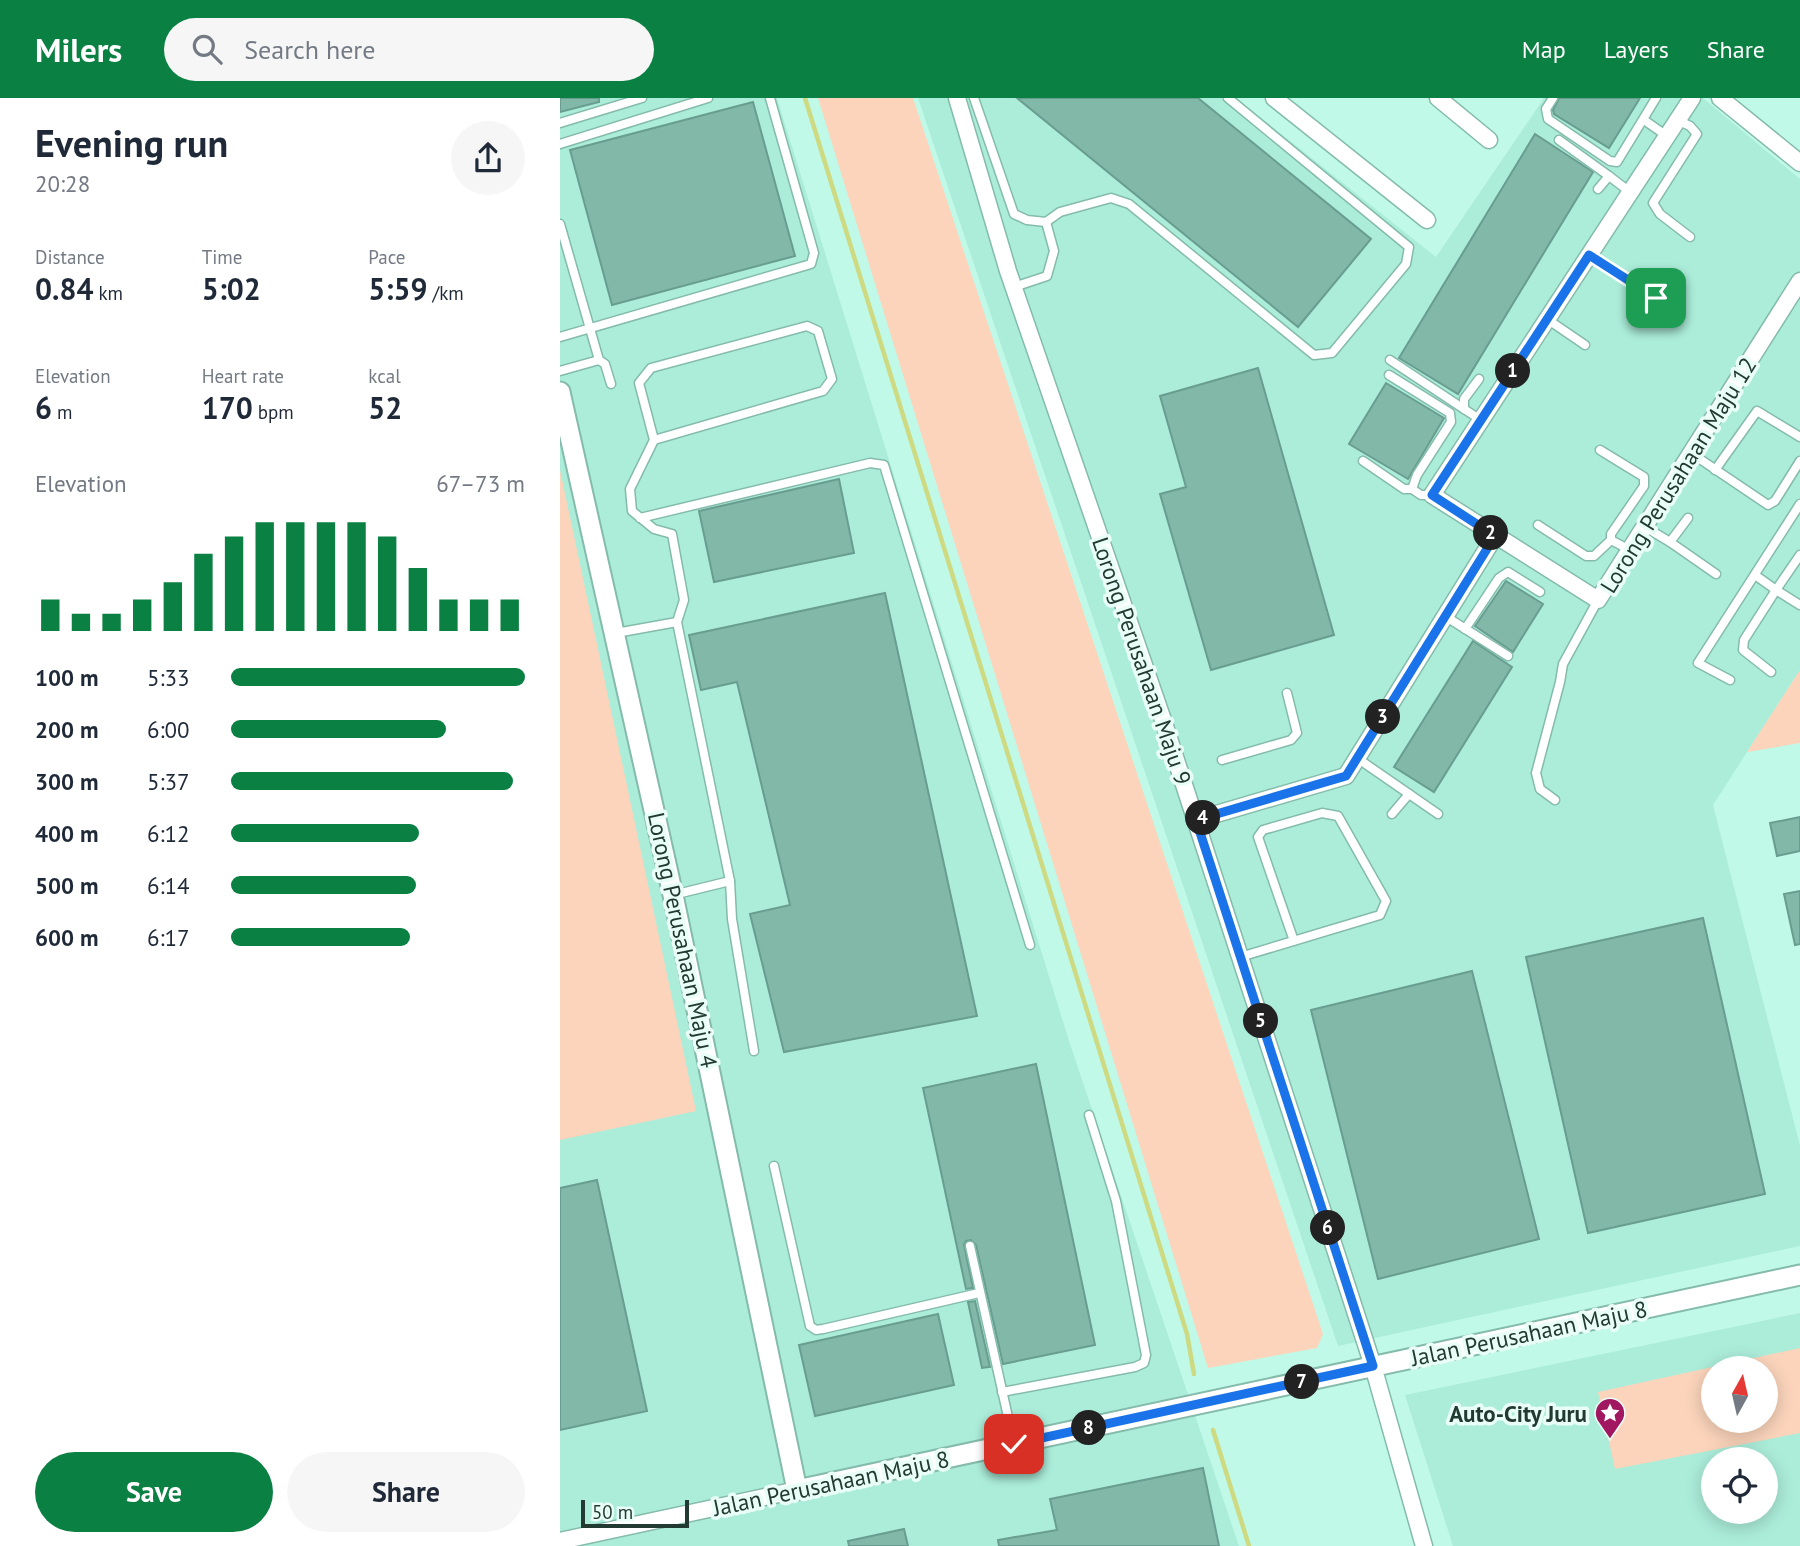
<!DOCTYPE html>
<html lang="en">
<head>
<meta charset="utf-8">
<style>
  :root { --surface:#fff; --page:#f6f6f7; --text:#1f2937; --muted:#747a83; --accent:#0b8043 }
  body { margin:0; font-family:"PT Sans",sans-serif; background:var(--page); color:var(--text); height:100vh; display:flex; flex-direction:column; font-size:26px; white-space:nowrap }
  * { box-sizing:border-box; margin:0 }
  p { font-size:23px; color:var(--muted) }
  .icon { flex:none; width:38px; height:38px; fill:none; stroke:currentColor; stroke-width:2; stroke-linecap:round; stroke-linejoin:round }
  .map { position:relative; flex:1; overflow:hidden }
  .panel { display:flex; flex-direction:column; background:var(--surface); width:560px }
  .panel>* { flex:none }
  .needle { width:46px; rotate:8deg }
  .tools { position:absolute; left:1141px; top:1258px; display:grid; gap:14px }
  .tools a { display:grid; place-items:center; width:77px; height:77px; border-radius:50%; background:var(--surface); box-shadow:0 4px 18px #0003; font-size:35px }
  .scale { position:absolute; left:21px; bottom:18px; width:108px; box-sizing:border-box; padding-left:7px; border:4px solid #233a33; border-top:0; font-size:19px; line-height:24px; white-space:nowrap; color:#233a33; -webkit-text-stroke:5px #e8fef7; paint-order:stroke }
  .pin { position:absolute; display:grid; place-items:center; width:60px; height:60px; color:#fff; margin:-30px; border-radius:14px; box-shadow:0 4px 10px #0006 }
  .km { position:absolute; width:35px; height:35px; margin:-18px; border-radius:50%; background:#222; color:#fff; font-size:19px; line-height:35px; text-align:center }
  .round { display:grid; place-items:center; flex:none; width:74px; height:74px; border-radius:37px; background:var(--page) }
  .head { display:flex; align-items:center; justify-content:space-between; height:119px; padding:0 35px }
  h1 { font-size:38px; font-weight:700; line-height:52px }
  .metrics { display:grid; grid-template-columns:repeat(3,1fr); gap:10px; height:119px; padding:7px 35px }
  .metrics div { display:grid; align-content:center }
  .metrics b { font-size:30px; font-weight:700 }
  .metrics small { font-size:19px; font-weight:400 }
  .metrics p { font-size:19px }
  .chart { height:196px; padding:14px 35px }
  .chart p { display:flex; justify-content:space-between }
  .chart svg { width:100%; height:126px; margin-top:7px; stroke:var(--accent); stroke-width:6 }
  .cta { display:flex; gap:14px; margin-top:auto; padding:14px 35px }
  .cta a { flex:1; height:80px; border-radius:42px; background:var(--accent); color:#fff; font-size:28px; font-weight:700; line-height:80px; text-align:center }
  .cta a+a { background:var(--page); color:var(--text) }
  ul { padding:0 35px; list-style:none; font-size:23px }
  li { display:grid; grid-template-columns:112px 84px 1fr; align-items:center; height:52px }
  li i { height:18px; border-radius:9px; background:var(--accent) }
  header { display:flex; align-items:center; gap:42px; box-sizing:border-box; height:98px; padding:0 35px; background:var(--accent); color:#fff }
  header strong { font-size:33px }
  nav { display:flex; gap:38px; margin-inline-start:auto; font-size:24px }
  .search { width:490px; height:63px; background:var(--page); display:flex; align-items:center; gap:18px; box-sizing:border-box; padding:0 24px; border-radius:38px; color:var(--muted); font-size:26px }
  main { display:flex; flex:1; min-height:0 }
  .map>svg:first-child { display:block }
</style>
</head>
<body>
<header>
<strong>Milers</strong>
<div class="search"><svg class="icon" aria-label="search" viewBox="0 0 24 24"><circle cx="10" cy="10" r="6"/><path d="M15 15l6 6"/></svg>Search here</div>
<nav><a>Map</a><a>Layers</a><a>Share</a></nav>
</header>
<main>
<section class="panel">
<div class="head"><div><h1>Evening run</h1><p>20:28</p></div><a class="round"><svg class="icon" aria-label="share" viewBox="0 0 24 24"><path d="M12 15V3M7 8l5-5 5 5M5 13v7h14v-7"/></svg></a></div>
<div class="metrics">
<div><p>Distance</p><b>0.84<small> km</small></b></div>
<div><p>Time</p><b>5:02</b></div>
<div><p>Pace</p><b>5:59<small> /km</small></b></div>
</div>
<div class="metrics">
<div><p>Elevation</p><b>6<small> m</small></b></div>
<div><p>Heart rate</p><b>170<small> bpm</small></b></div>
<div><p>kcal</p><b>52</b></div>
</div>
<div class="chart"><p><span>Elevation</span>67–73 m</p>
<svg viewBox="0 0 160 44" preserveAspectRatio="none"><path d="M5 44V33M15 44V38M25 44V38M35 44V33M45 44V27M55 44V17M65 44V11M75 44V6M85 44V6M95 44V6M105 44V6M115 44V11M125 44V22M135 44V33M145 44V33M155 44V33"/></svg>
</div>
<ul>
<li><b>100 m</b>5:33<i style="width:100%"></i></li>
<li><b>200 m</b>6:00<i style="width:73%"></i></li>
<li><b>300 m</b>5:37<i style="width:96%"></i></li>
<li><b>400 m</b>6:12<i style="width:64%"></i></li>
<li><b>500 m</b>6:14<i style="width:63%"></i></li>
<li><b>600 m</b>6:17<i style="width:61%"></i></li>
</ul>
<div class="cta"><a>Save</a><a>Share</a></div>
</section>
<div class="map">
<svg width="1240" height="1448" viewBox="0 0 1240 1448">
  <rect width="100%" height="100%" fill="#c1f9e8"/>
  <g fill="#acedda" fill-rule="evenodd">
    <path d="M0,0H217L510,946L679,1448H0Z"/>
    <path d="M358,0H676L876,159L984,0H1143L1240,81V572L1153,707L1240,1048V1148L778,1248Z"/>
    <path d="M1240,1215V1448H893L845,1297ZM1153,1270H1206V1323H1153ZM1153,1362H1206V1414H1153Z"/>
  </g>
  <g fill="#fbd4bb" fill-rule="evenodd">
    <path d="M258,0H353L763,1236L757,1250L648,1270Z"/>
    <path d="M0,372L136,1013L0,1042Z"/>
    <path d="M1240,572V645L1187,654Z"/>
    <path d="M1240,1250V1335L1055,1371L1038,1294ZM1206,1270V1323H1153V1270Z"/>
  </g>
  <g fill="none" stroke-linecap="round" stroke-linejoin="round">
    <g stroke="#ceda81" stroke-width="4.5">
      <path d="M245,0L627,1236L634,1276"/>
      <path d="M653,1332L689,1448"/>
    </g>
  </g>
  <g fill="#81b8a8" stroke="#689d8f" stroke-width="2">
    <path d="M0,0H39V4L0,14Z"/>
    <path d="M457,0H638L811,141L738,229Z"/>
    <path d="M999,0H1080L1049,50L994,16L993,12Z"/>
    <path d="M193,4L235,158L52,207L10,52Z"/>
    <path d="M975,36L1033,74L898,296L839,260Z"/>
    <path d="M698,270L774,537L651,572L600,396L626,389L600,298Z"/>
    <path d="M826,285L884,320L848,381L789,346Z"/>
    <path d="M279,381L294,455L154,484L139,413Z"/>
    <path d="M946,483L983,506L953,554L915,528Z"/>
    <path d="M325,495L417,918L224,954L190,816L230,807L177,584L141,592L129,537Z"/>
    <path d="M913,543L952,569L874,694L834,669Z"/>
    <path d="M1240,719V753L1217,758L1210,725Z"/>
    <path d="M1240,793V846L1235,847L1224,796Z"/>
    <path d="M1143,820L1205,1096L1028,1135L966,859Z"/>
    <path d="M912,873L979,1141L818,1181L751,912Z"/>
    <path d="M476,966L535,1247L443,1266L416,1147L411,1142L406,1143L404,1147L413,1190L406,1191L363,990Z"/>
    <path d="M37,1082L87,1313L0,1332V1090Z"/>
    <path d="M415,1203L430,1269L422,1270L408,1204Z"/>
    <path d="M378,1216L394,1287L255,1318L239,1247Z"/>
    <path d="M643,1370L659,1448H439L438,1442L497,1432L490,1401Z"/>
    <path d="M344,1431L348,1448H289L288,1443Z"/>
  </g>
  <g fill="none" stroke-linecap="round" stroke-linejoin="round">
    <g stroke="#84bbab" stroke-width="11">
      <g id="service">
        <path d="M414,0L454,116L467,122L486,124L500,114L551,100L569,106L754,257L772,255L846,166L849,149L668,0"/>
        <path d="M993,0L986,11L988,21L1050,63L1057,64L1096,0"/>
        <path d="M1084,22L1107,38"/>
        <path d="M1117,22L1130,28L1137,36L1093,105L1100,116L1130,139"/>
        <path d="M0,25L82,0"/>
        <path d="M999,42L1049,78"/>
        <path d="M0,46L148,0"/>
        <path d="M1038,91L1049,78L1070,94"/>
        <path d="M0,126L39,262L45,266L51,286"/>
        <path d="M1029,157L1096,200"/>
        <path d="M454,189L487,178L494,153L486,124"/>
        <path d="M987,221L1025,247"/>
        <path d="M0,239L251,166L254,155L210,0"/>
        <path d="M830,262L904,311"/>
        <path d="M0,273L39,262"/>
        <path d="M829,277L890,315L891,324L857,377L852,391L861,397H872"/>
        <path d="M919,281L904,301V311L921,322"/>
        <path d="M94,342L263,293L272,281L258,233L247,228L91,270L79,285L94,342L70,391L72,413L94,431L112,436L124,502L117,524L170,783L172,821L194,953"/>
        <path d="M1040,352L1084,379V388L1051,436V442L1070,452"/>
        <path d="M1131,355L1208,407L1215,403L1240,363"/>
        <path d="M803,363L844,391H852"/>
        <path d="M1155,372L1197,313L1240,339"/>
        <path d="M80,420L310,365L324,367L470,847"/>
        <path d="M978,427L1026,458H1034L1051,442"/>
        <path d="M1085,429L1110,444L1128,420"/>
        <path d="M1110,444L1156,476"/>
        <path d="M1240,457L1216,492L1240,507"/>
        <path d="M1195,477L1216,492L1184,542L1183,552L1211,574"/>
        <path d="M885,518L948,558"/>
        <path d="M905,531L939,480L948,474L980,494"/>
        <path d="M56,535L117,524"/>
        <path d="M1170,582L1138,565L1240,406"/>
        <path d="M797,660L878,716"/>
        <path d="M662,662L731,642L737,635L727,595"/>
        <path d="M995,702L980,691L976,675L1000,584L1003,566L1038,502"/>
        <path d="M832,716L849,696"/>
        <path d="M113,797L170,783"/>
        <path d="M680,859L820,817L826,803L778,718L762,715L703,732L698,739L734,843"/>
        <path d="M214,1068L250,1228L256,1232L263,1231L419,1195"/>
        <path d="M410,1148L454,1346"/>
        <path d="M442,1294L575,1269L584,1265L586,1257L556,1103L529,1017"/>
      </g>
    </g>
    <g stroke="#84bbab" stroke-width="19">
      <g id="minor">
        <path d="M397,0L448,173L603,622L813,1268L864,1448"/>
        <path d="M714,0L867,122"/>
        <path d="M878,0L929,42"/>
        <path d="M1132,0L872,397L1038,502L1240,183"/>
        <path d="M1160,0L1240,65"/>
        <path d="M636,722L786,678L935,438"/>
        <path d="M0,1443L237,1392"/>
      </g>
    </g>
    <g stroke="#84bbab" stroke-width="23">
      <path id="tertiary" d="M0,294L113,797L237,1392L1240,1177"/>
    </g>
    <use href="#service" stroke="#fff" stroke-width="8"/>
    <use href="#minor" stroke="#fff" stroke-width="16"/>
    <use href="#tertiary" stroke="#fff" stroke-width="19"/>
  </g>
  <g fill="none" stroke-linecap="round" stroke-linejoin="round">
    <g stroke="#fff" stroke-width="14">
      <path id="route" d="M454,1346L813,1268L636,722L786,678L935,438L872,397L1029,157L1096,200"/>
    </g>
    <use href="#route" stroke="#1a73e8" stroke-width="9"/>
  </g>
  <defs>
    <g id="sight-pin" transform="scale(1.575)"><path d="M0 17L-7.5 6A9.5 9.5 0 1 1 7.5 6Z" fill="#a11760" stroke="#e8fef7"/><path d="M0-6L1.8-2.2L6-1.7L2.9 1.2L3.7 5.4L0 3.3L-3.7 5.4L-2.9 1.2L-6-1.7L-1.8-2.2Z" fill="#fff"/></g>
  </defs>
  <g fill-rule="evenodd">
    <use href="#sight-pin" x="1050" y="1315"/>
  </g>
  <g text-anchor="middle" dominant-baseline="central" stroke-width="7" stroke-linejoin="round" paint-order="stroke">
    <g font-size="23" fill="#233a33" stroke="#e8fef7">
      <text transform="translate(1118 377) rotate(-58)">Lorong Perusahaan Maju 12</text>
      <text transform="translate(582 563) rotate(71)">Lorong Perusahaan Maju 9</text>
      <text transform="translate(123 842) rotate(78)">Lorong Perusahaan Maju 4</text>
      <text transform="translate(969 1235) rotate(-12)">Jalan Perusahaan Maju 8</text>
      <text transform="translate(271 1385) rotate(-12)">Jalan Perusahaan Maju 8</text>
    </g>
    <g font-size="23" font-weight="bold" fill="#233a33" stroke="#e8fef7" text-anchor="end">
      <text x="1027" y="1315">Auto-City Juru</text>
    </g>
  </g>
</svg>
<div class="tools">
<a><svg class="needle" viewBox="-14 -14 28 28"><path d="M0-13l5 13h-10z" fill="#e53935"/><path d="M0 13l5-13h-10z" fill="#747a83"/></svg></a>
<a><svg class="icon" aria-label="locate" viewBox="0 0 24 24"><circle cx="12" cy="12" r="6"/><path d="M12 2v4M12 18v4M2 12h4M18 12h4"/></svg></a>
</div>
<div class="scale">50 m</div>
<div class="pin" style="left:1096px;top:200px;background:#1e9e55"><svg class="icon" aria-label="arrive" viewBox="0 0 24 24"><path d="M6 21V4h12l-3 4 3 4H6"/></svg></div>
<div class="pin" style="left:454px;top:1346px;background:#d93025"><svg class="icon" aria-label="check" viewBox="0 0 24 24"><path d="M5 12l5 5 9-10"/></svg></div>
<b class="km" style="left:953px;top:273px">1</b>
<b class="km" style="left:931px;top:435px">2</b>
<b class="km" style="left:823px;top:619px">3</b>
<b class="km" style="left:643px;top:720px">4</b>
<b class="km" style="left:701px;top:923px">5</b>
<b class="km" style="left:768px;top:1130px">6</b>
<b class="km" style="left:742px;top:1284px">7</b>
<b class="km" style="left:529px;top:1330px">8</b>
</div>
</main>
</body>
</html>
